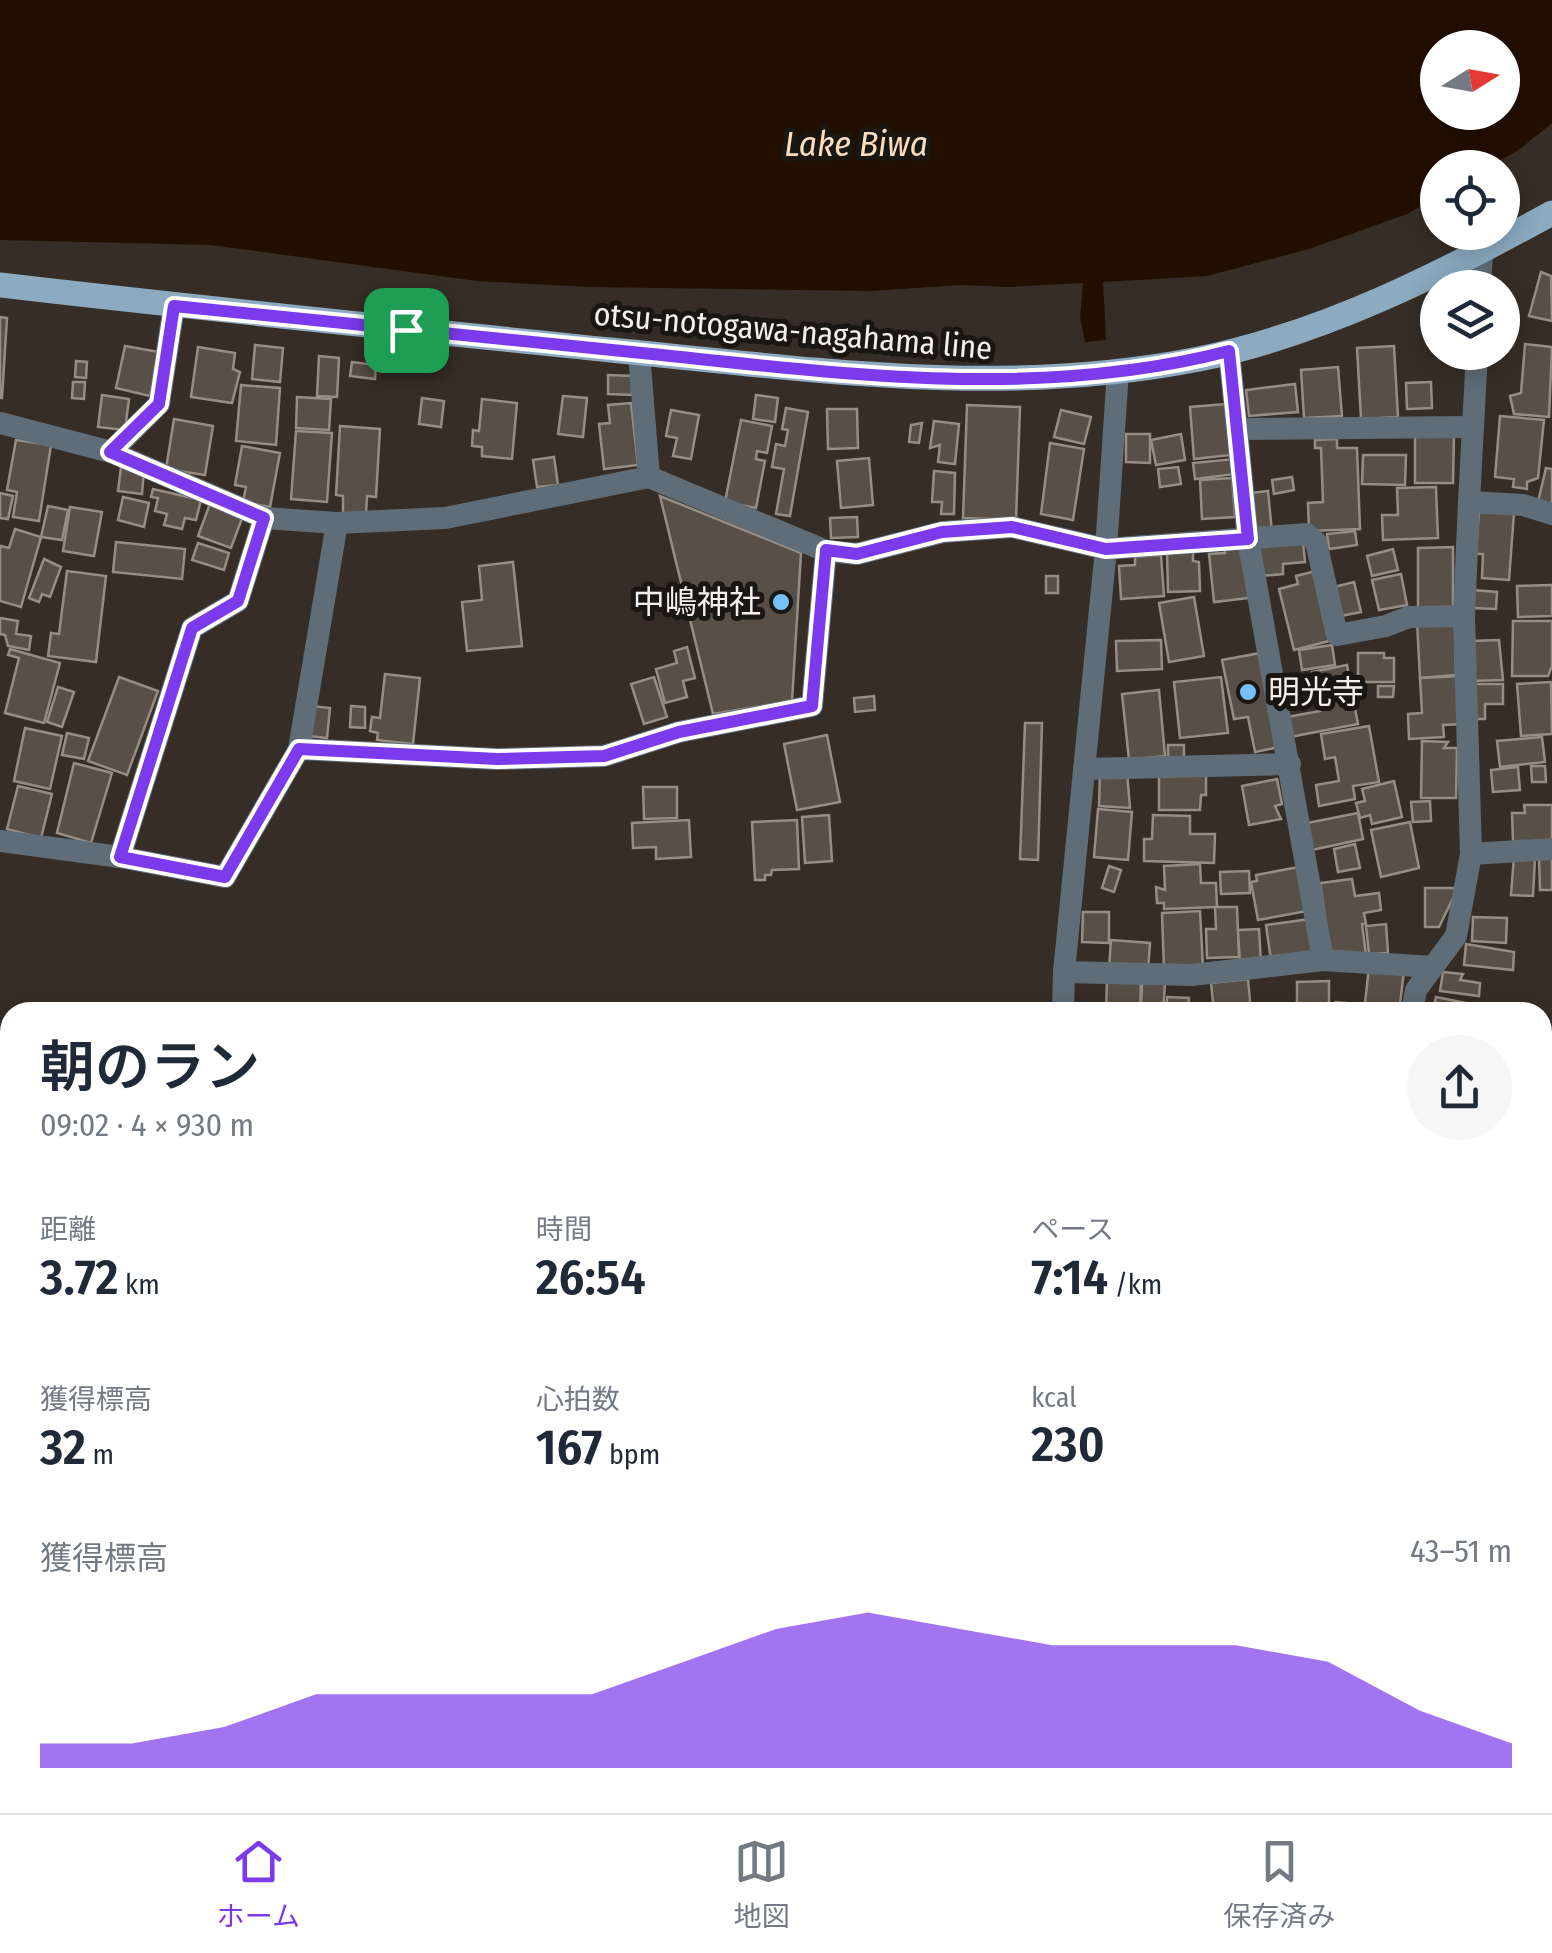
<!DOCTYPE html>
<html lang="ja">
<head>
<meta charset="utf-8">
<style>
  :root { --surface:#fff; --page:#f6f6f7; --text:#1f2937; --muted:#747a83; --line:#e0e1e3; --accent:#7c3aed }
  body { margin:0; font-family:"Fira Sans Condensed","Noto Sans JP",sans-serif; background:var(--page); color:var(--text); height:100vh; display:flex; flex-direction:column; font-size:38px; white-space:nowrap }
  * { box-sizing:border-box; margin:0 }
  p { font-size:32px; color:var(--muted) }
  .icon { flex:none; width:55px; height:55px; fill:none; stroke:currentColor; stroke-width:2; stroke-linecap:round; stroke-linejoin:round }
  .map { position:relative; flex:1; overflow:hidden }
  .side { position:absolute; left:0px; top:1002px; width:1552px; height:812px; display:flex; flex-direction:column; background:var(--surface); border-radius:30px 30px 0 0; box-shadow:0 5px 25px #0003 }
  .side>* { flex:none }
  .needle { width:65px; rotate:79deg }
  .tools { position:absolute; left:1420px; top:30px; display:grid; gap:20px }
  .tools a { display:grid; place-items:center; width:100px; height:100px; border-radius:50%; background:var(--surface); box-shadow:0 5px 25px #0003; font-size:50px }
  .pin { position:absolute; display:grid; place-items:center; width:85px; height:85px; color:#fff; margin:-42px; border-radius:20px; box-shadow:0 5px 15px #0006 }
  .round { display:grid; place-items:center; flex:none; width:105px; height:105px; border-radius:52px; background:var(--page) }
  .overview { display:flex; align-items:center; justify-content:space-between; height:170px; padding:0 40px }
  h1 { font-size:55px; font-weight:600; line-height:75px }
  .figures { display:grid; grid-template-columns:repeat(3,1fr); gap:15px; height:170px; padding:10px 40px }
  .figures div { display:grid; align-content:center }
  .figures b { font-size:50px; font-weight:600 }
  .figures small { font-size:28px; font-weight:400 }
  .figures p { font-size:28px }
  .chart { height:280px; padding:20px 40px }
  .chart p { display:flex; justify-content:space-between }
  .chart svg { width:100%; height:180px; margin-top:10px; fill:var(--accent); opacity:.7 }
  .dock { display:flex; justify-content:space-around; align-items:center; height:140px; border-top:2px solid var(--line); background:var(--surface); font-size:28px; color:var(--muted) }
  .dock a { display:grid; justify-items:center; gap:5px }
  .dock .on { color:var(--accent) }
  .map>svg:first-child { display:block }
</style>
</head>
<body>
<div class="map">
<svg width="1552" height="1813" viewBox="0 0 1552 1813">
  <rect width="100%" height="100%" fill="#362e26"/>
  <path fill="#210f00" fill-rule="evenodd" d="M0,0H1552V123L1520,149L1488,167L1438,168L1437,197L1407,214L1309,249L1207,276L1103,282L1106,340L1085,342L1080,318L1083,283L1009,287L961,285L871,291L590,287L477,281L211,245L0,240ZM1438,48H1502V112H1438Z"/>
  <g fill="#584f47" stroke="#968d84" stroke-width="2.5">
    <path d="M1541,272L1551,276L1552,321L1529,316Z"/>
    <path d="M0,317L7,318L2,398H0Z"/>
    <path d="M1525,344L1552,347L1549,417L1514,414L1510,396L1521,393Z"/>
    <path d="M255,345L283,348L280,382L252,379Z"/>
    <path d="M125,346L159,352L150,396L116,388Z"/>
    <path d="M1394,346L1398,417L1361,419L1357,348Z"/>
    <path d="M198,347L235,353L233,369L240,372L232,403L191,397Z"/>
    <path d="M319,356L339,358L337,397L317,396Z"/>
    <path d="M76,361L87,362L86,378L75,377Z"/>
    <path d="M352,362L376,365L375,379L350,376Z"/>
    <path d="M1338,367L1342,416L1304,418L1301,370Z"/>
    <path d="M608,375L632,376V395L608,394Z"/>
    <path d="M73,382H85L84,399L72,398Z"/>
    <path d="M1431,382L1432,408L1407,409L1406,383Z"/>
    <path d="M1295,384L1298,412L1249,416L1246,390Z"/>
    <path d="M241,385L280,388L276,445L236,441Z"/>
    <path d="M102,395L129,399L125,430L98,427Z"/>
    <path d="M756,395L778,398L775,422L753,419Z"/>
    <path d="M563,396L587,398L583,437L558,434Z"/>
    <path d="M297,397L331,399L329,430L296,428Z"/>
    <path d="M422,398L444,401L441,427L419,424Z"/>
    <path d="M482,399L517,403L512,459L482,456V447L472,446L473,430L479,431Z"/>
    <path d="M631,403L638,465L604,469L599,424L610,423L608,405Z"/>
    <path d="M1226,404L1231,455L1194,459L1190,407Z"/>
    <path d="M967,405L1020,407L1016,520L963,518Z"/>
    <path d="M786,408L808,412L790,516L776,514L784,469L772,467L776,444L785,446L788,430L782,429Z"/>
    <path d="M827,409H857L858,448L828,449Z"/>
    <path d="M671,410L699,415L691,459L673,456L677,438L666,436Z"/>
    <path d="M1061,410L1091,417L1084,444L1054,437Z"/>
    <path d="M1500,416L1544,420L1538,478L1527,482V489L1513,487L1514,479L1495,477Z"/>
    <path d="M174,419L213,426L205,475L166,469Z"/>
    <path d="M741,420L772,426L767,453L757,451L756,459L765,461L756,508L725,502Z"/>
    <path d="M934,421L959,424L955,464L938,462L940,445L930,448Z"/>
    <path d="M922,423L919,443L909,442L911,425Z"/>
    <path d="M340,426L380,429L376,497L367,496L366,514L343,513V496L336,495Z"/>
    <path d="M296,431L332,433L327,502L291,499Z"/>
    <path d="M1415,432L1454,433L1453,483H1415Z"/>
    <path d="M1126,434H1150V463L1126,462Z"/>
    <path d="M1181,434L1185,460L1156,465L1151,440Z"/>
    <path d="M1337,439V448H1357L1360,529L1309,531L1308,503L1323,502L1321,448H1315V440Z"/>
    <path d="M16,440L51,445L39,521L13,517L17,492L7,490Z"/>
    <path d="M1050,443L1084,449L1073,520L1041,514Z"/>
    <path d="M242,446L280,453L270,507L243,502L246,487L235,485Z"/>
    <path d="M1363,455H1406L1405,485L1362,484Z"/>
    <path d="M554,457L558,485L537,487L533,460Z"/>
    <path d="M869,458L873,505L841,508L837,461Z"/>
    <path d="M1234,459L1235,474L1195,479L1193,463Z"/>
    <path d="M121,467L144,470L142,494L118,491Z"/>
    <path d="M1178,467L1181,484L1160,487L1158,469Z"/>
    <path d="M1546,468L1552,469V506L1538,502Z"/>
    <path d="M934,471L955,473L954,514H941L942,502H932Z"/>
    <path d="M1292,477L1294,490L1274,494L1272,480Z"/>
    <path d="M1232,478L1235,517L1202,519L1200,480Z"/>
    <path d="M1436,487L1438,538L1383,540L1382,515H1398L1397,488Z"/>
    <path d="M153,489L201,500L196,520L185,518L182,529L164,525L167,514L155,511L158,498L151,497Z"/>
    <path d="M1268,491L1272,532L1256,533L1251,493Z"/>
    <path d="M0,493L13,496L8,519L0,518Z"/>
    <path d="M660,496L801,553L792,701L713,714Z"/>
    <path d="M123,497L149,503L144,527L118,520Z"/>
    <path d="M211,501L244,513L231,548L198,536Z"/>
    <path d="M48,506L68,510L62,540L41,537Z"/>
    <path d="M70,507L102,512L94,556L63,551Z"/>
    <path d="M1479,510L1514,513L1509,580L1482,578L1483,554H1476Z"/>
    <path d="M857,517L858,537L831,538L830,518Z"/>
    <path d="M15,529L41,537L21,607L0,601V549L1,546L9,548Z"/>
    <path d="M1355,531L1357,545L1329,549L1327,534Z"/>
    <path d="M116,542L185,549L182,579L113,572Z"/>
    <path d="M1303,542L1305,562L1283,564V574L1260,576L1258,545Z"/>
    <path d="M198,543L229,553L224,570L192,560Z"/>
    <path d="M1243,545L1249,598L1214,602L1209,554L1225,553L1224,547Z"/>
    <path d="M1453,547V613H1418V548Z"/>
    <path d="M1393,549L1398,570L1372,576L1367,556Z"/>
    <path d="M1193,551V561L1199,562L1200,591L1168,592L1167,552Z"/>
    <path d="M1161,555L1164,596L1121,599L1119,566L1135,565V557Z"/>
    <path d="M44,559L61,567L50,597L42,594L39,602L29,598Z"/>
    <path d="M513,562L522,646L467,651L462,602L482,600L479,566Z"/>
    <path d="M67,571L106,576L96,662L48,656L51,633L59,634Z"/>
    <path d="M1316,571L1333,640L1294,650L1279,589L1298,584L1296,576Z"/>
    <path d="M1401,574L1407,605L1379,610L1372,580Z"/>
    <rect x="1046" y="576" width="12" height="17"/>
    <path d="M1354,582L1361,612L1341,616L1334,587Z"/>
    <path d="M1552,585V616L1518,617L1517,586Z"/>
    <path d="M1473,590L1497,592L1496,609L1472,608Z"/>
    <path d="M1194,597L1204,656L1169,662L1159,603Z"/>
    <path d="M0,618L18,621L16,634L31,636L29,650L8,646L5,635L0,634Z"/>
    <path d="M1455,621L1456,675L1420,678L1417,622Z"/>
    <path d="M1513,621H1552V666L1548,676H1512Z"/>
    <path d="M1161,640L1162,669L1117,671L1116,641Z"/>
    <path d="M1499,640L1503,680L1471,681L1470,641Z"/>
    <path d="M1332,645L1335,665L1302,670L1299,650Z"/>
    <path d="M687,647L695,678L683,681L687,697L665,703L656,669L677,663L674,651Z"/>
    <path d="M10,649L60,663L44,723L5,713L19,658L8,655Z"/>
    <path d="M1260,653L1279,747L1255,752L1248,717L1234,719L1222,660Z"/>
    <path d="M1358,653H1384V658H1394V682H1358Z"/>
    <path d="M1347,665L1358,724L1290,737L1287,717L1320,711L1312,672Z"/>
    <path d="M385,674L420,678L413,744L377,740L378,733L370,731L372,717L380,718Z"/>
    <path d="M1460,676L1463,724L1443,725L1444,737L1409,739L1408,714L1422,713L1420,678Z"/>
    <path d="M119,677L158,691L127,775L88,761Z"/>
    <path d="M654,677L667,717L644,724L631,684Z"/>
    <path d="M1221,677L1228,733L1180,738L1174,682Z"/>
    <path d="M1295,677L1299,707L1285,709L1282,683Z"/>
    <path d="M1551,682L1552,734L1521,736L1517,684Z"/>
    <path d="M1472,684H1503V704H1485V719H1472Z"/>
    <path d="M1378,686H1394L1393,697H1378Z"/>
    <path d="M58,687L74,692L62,727L47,722Z"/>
    <path d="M1159,690L1165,756L1129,760L1122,694Z"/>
    <path d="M874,696L875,710L855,712L854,698Z"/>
    <path d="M312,706L330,708L327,738L309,736Z"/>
    <path d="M351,706L365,707V728L350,727Z"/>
    <path d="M1025,723H1042L1038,860L1020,859Z"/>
    <path d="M1369,726L1379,782L1353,786L1355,799L1319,806L1316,785L1339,781L1335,757L1325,759L1321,734Z"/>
    <path d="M25,728L62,736L50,789L14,781Z"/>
    <path d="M67,733L89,738L84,759L62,755Z"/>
    <path d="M827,735L840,802L797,810L784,744Z"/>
    <path d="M1542,737L1545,762L1500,767L1497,741Z"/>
    <path d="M1422,741L1448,742L1444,748H1457L1456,798H1421Z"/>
    <rect x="1168" y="745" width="16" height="16"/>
    <path d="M74,763L112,773L91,843L57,833Z"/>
    <path d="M1531,766H1545L1546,782H1532Z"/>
    <path d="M1518,767L1520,790L1493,792L1491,770Z"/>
    <path d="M1100,771L1127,772L1130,808L1099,806Z"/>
    <path d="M1159,774H1206V795H1201L1200,810H1159Z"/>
    <path d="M1277,779L1282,804L1275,806L1281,819L1249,825L1242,786Z"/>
    <path d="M1394,781L1402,817L1372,824L1370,815L1360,818L1356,803L1365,801L1362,789Z"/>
    <path d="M18,786L52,794L41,838L7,829Z"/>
    <path d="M643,787H677V818L644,819Z"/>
    <path d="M1430,801L1431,821L1413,822L1411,802Z"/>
    <path d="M1524,805H1552V842H1513L1512,813H1525Z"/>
    <path d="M1098,809L1132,812L1128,860L1094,857Z"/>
    <path d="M1358,813L1363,839L1312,850L1307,823Z"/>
    <path d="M829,815L832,861L805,863L802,817Z"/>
    <path d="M1153,815L1190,816V834H1215L1214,863L1144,861V839H1152Z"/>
    <path d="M689,820L691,857L656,859V847L633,848L632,823Z"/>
    <path d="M797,820L799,869L772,870L771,875H765V880H755L752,822Z"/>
    <path d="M1410,822L1419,868L1381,877L1371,830Z"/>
    <path d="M1355,844L1360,868L1338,872L1334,849Z"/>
    <path d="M1514,856L1535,858L1533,896L1511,895Z"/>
    <path d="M1552,856V890H1540L1539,857Z"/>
    <path d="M1200,864L1201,883H1216L1217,907L1164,909V903H1157L1156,887L1165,890L1164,866Z"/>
    <path d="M1109,866L1121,870L1114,892L1102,888Z"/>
    <path d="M1299,867L1307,911L1258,920L1251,882L1257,881L1256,875Z"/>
    <path d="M1249,871L1250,893L1221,894L1220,872Z"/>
    <path d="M1352,879L1355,896L1379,893L1381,910L1364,913L1366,924H1362L1366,955L1330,953L1320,883Z"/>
    <path d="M1425,888H1458L1439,927H1425Z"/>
    <path d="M1215,907H1237L1239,957L1207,958L1206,929H1216Z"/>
    <path d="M1200,911L1203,968L1164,970L1162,913Z"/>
    <path d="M1083,912H1109V943L1082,942Z"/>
    <path d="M1473,917L1507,918L1506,943L1472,941Z"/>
    <path d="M1310,919L1315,954L1271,960L1266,925Z"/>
    <path d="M1386,924L1388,953L1369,954L1366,926Z"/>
    <path d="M1259,929L1261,963L1240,964L1238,930Z"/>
    <path d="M1111,940L1150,943L1148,971L1109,968Z"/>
    <path d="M1466,944L1514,952L1513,970L1464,965Z"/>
    <path d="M1369,967L1404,971L1399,1012H1364Z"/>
    <path d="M1443,972L1463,974L1460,980L1480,983L1479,996L1440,991Z"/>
    <path d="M1107,979L1141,980L1140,1012H1106Z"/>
    <path d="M1248,979L1251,1012H1214L1211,983Z"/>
    <path d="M1329,981V1012H1297V982Z"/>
    <path d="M1142,982L1165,983L1163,1012H1141Z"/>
    <path d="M1167,997L1189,998L1188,1012H1166Z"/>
    <path d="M1436,997L1466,1003L1464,1012H1433Z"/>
    <path d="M1336,1002L1356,1004L1355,1012H1336Z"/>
  </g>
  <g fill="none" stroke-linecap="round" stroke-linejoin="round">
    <g stroke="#5f6d78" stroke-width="22">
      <path d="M1480,288L1482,251"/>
      <path d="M1229,351L1248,539L1323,960"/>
      <path d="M639,353L649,477"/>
      <path d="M0,423L111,452L264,518L337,523L445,518L649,477L826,551L857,554L943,532L1012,527L1106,549L1307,534L1316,542L1337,635L1386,626L1409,617L1464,616L1469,502L1523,505L1552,514"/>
      <path d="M1237,429L1473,427"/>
      <path d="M111,452L159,404L174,306"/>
      <path d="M1469,502L1477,352"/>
      <path d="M299,749L497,759L604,756L679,732L812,706L826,551"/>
      <path d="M1084,769L1290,764"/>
      <path d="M0,841L120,857L225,877L299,749L337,523"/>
      <path d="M1471,854L1552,849"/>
      <path d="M120,857L192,628L238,601L264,518"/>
      <path d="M1064,972L1192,975L1323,960L1433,967"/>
      <path d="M1063,1012L1064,972L1106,549L1118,371"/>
      <path d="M1412,1012L1416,990L1456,936L1471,854L1464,616"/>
      <path d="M0,1676L10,1673"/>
      <path d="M1542,1744L1552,1774"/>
    </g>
    <path stroke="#8caac0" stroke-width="25" d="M0,285C204,309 407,329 611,350C809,369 1002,398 1199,359C1325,333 1441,274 1552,213"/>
  </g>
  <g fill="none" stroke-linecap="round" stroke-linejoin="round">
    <g stroke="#fff" stroke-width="20">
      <path id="route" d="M174,306C330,322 486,337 642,353C837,373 1036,401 1229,351L1248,539L1106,549L1012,527L942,532L857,554L826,550L812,706L679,732L604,756L497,759L299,749L225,877L120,857L192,628L238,601L264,518L110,452L159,404Z"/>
    </g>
    <use href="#route" stroke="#7c3aed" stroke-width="12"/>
  </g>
  <g fill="#75c0f6" stroke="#1a1713" stroke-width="4">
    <circle cx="781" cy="602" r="10"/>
    <circle cx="1248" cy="692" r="10"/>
  </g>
  <g text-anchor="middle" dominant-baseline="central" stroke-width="10" stroke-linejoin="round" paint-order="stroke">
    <g font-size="32" fill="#f4efea" stroke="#1a1713">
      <text transform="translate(793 331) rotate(5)">otsu-notogawa-nagahama line</text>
    </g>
    <g font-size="32" fill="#f4efea" stroke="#1a1713" text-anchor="end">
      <text x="761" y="602">中嶋神社</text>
      <text x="1268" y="692" text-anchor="start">明光寺</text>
    </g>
    <g font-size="35" font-style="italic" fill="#fbddc0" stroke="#1a1713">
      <text x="856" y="144">Lake Biwa</text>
    </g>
  </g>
</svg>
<div class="tools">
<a><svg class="needle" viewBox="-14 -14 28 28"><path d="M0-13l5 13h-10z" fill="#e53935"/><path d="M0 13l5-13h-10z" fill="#747a83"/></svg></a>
<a><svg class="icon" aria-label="locate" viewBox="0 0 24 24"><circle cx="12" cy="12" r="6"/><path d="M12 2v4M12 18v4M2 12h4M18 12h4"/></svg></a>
<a><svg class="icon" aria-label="layers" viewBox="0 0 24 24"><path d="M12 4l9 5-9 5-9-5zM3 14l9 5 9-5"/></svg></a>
</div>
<div class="pin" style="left:406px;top:330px;background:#1e9e55"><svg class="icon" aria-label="arrive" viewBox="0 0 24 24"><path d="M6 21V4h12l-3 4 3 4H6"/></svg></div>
<section class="side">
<div class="overview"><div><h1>朝のラン</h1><p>09:02 · 4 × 930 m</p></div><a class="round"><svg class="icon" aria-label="share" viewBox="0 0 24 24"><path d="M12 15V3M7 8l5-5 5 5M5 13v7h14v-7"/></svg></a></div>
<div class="figures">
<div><p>距離</p><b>3.72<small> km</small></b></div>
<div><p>時間</p><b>26:54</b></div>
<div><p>ペース</p><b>7:14<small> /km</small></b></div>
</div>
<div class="figures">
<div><p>獲得標高</p><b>32<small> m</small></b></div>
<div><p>心拍数</p><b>167<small> bpm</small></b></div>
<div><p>kcal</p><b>230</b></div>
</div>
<div class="chart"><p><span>獲得標高</span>43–51 m</p>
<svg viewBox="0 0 160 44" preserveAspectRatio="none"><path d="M0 44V38L10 38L20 34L30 26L40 26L50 26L60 26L70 18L80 10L90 6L100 10L110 14L120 14L130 14L140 18L150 30L160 38V44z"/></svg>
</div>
</section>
</div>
<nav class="dock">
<a class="on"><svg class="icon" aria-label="home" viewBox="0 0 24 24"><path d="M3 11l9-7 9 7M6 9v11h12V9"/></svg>ホーム</a>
<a><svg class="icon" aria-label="map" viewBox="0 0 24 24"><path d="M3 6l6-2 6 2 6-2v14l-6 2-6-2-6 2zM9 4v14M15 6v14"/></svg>地図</a>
<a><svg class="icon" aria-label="saved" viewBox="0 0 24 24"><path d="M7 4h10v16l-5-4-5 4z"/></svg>保存済み</a>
</nav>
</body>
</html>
